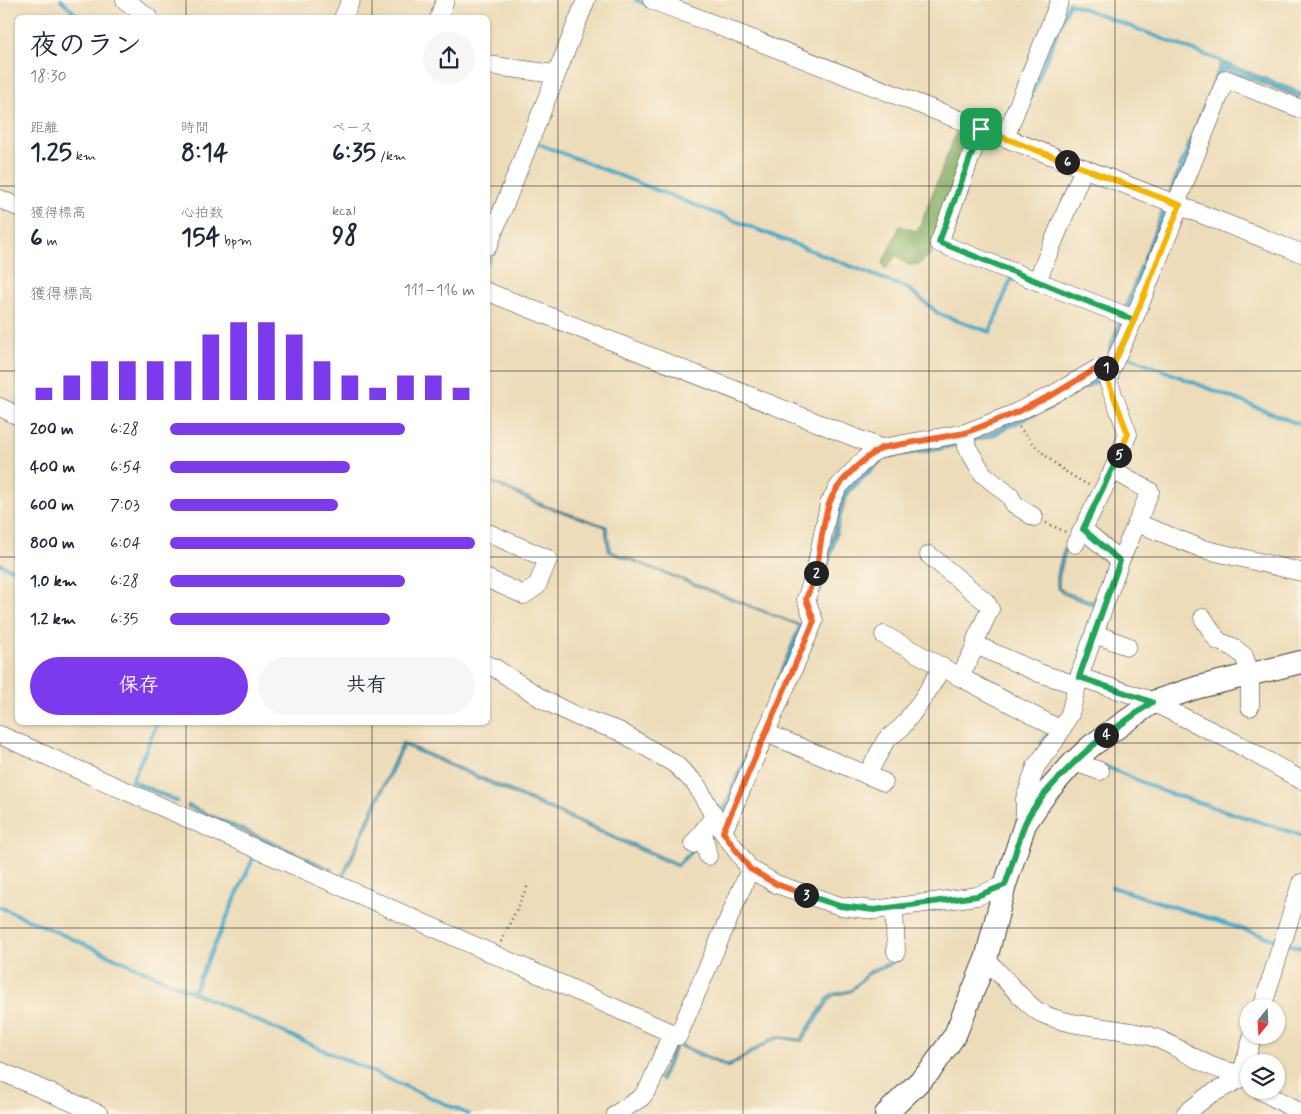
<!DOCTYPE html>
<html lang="ja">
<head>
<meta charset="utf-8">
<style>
  :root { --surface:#fff; --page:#f6f6f7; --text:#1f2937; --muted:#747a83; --accent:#7c3aed }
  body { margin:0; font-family:Mynerve,"Klee One",sans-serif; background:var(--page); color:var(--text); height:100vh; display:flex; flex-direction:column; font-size:19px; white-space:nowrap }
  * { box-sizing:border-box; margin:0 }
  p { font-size:16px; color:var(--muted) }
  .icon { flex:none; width:28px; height:28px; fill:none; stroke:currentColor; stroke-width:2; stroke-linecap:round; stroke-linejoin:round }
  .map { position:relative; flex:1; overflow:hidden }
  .side { position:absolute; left:15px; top:15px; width:475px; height:710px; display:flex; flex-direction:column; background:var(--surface); border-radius:8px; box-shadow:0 1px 4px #0004 }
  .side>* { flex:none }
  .needle { width:32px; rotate:198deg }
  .tools { position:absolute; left:1240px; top:999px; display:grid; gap:10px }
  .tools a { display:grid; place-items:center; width:45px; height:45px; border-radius:50%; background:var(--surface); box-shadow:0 1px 4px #0004; font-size:25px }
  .pin { position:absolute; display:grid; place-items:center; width:42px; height:42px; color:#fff; margin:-21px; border-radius:10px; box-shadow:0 2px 8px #0006 }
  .km { position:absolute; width:25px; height:25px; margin:-12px; border-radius:50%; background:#222; color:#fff; font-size:14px; line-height:25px; text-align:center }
  .round { display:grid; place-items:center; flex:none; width:52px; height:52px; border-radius:26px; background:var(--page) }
  .head { display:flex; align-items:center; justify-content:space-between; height:85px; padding:0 15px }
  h1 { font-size:28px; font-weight:800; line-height:38px }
  .metrics { display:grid; grid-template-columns:repeat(3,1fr); gap:8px; height:85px; padding:5px 15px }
  .metrics div { display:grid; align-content:center }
  .metrics b { font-size:25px; font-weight:800 }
  .metrics small { font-size:14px; font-weight:400 }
  .metrics p { font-size:14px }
  .chart { height:140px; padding:10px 15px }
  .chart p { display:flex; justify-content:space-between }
  .chart svg { width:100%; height:90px; margin-top:5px; stroke:var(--accent); stroke-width:6 }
  .primary-button { display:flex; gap:10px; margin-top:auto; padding:10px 15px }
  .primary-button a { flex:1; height:58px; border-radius:30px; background:var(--accent); color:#fff; font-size:20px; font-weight:800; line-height:58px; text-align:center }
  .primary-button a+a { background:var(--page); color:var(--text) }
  ul { padding:0 15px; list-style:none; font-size:16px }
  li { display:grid; grid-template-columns:80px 60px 1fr; align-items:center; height:38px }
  li i { height:12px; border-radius:6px; background:var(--accent) }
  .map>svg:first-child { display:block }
</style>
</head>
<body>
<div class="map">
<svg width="1301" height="1114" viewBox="0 0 1301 1114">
  <rect width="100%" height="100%" fill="#fcf5e5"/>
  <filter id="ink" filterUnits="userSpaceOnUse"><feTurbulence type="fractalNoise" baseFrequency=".02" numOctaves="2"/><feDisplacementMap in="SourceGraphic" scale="10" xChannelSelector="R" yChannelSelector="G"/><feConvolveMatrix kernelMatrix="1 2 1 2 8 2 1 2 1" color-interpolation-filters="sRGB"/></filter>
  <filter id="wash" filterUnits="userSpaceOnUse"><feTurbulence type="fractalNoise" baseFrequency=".0096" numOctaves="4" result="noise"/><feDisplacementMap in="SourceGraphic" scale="20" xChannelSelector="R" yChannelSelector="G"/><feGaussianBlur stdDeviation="1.12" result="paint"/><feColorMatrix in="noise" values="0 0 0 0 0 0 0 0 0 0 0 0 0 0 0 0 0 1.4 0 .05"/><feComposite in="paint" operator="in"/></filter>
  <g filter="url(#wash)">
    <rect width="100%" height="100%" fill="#eddcb9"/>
    <path fill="#86b067" stroke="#516642" d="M956,133L972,139L930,255L919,264L908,265L896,255L886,269L882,264L900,226L916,231L920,226Z"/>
    <g fill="#4aaac9" stroke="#336372">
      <path d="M1221,61L1301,92V98L1225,70L1222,73L1175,195L1169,192Z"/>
      <path d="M1162,209L1169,212L1114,351L1108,350Z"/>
      <path d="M1098,374L1102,380L992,437L936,451L886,458L850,492L845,501L824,587L818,597L814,596L824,573L840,499L844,491L881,455L896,450L936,447L987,434Z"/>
      <path d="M488,479L547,506L607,526L611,551L801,625L803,619L807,620L726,812L722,810L799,626L608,552L605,527L536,504L488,481Z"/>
      <path d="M1064,547L1067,548L1060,574L1059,587L1065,592L1096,602V606C1051,591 1051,594 1064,547Z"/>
      <path d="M402,742L677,863L699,843L701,845L677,867L404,746L344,877L339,875L343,873Z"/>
      <path d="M188,804L333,869L332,872L187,807Z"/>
      <path d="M892,961L893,964L868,975L851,992L833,996L802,1042L781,1038L772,1041L728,1068L677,1046L662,1081L659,1079L676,1042L728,1065L775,1036L800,1039L830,994L850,990L869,971Z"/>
    </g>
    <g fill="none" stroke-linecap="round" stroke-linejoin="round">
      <g stroke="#4aaac9" stroke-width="4">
        <path d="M61,0L80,18"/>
        <path d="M636,0L648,5"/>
        <path d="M1029,101L1069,3L1221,61L1223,64"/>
        <path d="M539,144L909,289L939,314L990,332L1011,279L1013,280"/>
        <path d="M488,262L492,250"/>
        <path d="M1127,356L1301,425"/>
        <path d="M0,564L18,572"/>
        <path d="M158,722L132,781L177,801"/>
        <path d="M1041,744L1050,732"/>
        <path d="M1105,766L1162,791L1301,835"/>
        <path d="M1112,887L1279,941"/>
        <path d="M0,907L468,1114"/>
        <path d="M929,911L944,908"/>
        <path d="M1288,944L1301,948"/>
        <path d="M193,993L255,854"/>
      </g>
    </g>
  </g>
  <g filter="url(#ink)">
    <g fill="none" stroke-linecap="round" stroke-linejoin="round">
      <g stroke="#3b3934" stroke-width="19">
        <g id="minor">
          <path d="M125,0L149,18"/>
          <path d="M652,0L1301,253"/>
          <path d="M343,18L351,0"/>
          <path d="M439,18L445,0"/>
          <path d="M488,65L554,74"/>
          <path d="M981,129L939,243L1134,319"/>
          <path d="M1005,138L1060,0"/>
          <path d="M0,199L18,207"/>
          <path d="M1176,204L1226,79L1301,109"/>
          <path d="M1180,205L1134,319L1112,367L1108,381L1128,434L1113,470L1150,491L1137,523L1203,549L1301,572"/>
          <path d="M488,246L586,0"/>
          <path d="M1037,281L1084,168"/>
          <path d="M488,292L881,448"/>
          <path d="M0,407L18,416"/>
          <path d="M965,433L967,447L983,474L1010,496L1014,504L1034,517"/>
          <path d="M1113,470L1083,529L1120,561"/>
          <path d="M488,533L548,559L537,586L524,595L488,579"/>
          <path d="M1075,544L1083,529"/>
          <path d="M929,555L986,602L990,609L976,639V645L1039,673L1077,685"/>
          <path d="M1203,618L1218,641L1233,647L1244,656L1250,674V707"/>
          <path d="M1095,634L1127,646"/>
          <path d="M884,635L960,677L976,645"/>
          <path d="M488,665L495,668L542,699L576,716L619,731L675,764L696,784L723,832L750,869L776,884L840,906L874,910L977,896L1005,885"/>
          <path d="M960,677L1061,730"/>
          <path d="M1079,677L1146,699L1236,743L1301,780"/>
          <path d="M766,733L884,782"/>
          <path d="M0,735L678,1036L750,869"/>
          <path d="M1074,762L1100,771"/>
          <path d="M867,775L886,740L902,727L924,697L942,667"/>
          <path d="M1025,824V799L1036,766L1055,741L1070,714L1079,677L1120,561L1137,523"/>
          <path d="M703,831L708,856"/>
          <path d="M723,832L814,621L806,599L815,573L829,504L839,486L870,454L881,448L965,433L1013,414L1054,394L1097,369L1112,367"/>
          <path d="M693,844L714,817"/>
          <path d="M894,907L896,952"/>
          <path d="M986,959C997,970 1029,1008 1041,1013C1074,1029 1118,1026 1153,1037C1182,1047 1210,1073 1242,1073"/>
          <path d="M1262,1008L1301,883"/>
          <path d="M0,1071L99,1114"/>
          <path d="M1260,1090L1301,1113"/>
          <path d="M616,1114L642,1097L649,1087L672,1033"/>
          <path d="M1185,1114L1209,1095L1240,1079L1253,1035"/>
        </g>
      </g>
      <g stroke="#3b3934" stroke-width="24">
        <path id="major" d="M886,1114L930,1071L955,1035L986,959L1005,885L1025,824L1046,793L1072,764L1091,746L1153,702L1199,687L1301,662"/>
      </g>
      <g stroke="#3b3934" stroke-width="2.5" stroke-dasharray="1 4" stroke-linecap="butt">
        <path d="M1019,427C1038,451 1062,472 1089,485"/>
        <path d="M1046,523L1066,532"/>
        <path d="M501,942L528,885"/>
      </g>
      <use href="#minor" stroke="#fff" stroke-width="18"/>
      <use href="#major" stroke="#fff" stroke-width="22"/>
    </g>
  </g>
  <g fill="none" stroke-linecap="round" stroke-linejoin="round" filter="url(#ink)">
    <g stroke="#fff" stroke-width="10">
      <path id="split-1" d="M981,129L939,242L1134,320L1112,367L1106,368"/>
    </g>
    <g stroke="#fff" stroke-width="10">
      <path id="split-2" d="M816,573C820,551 822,525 829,504C837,481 862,460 881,448L965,433L1013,414L1054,394L1096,369L1106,368"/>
    </g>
    <g stroke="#fff" stroke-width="10">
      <path id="split-3" d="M806,895L776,884L750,869L723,832L814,621L806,599L816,573"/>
    </g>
    <g stroke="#fff" stroke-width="10">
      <path id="split-4" d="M806,895L840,906L874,910L977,896L1005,885C1012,866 1017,845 1024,826C1034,799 1082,753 1106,735"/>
    </g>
    <g stroke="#fff" stroke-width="10">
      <path id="split-5" d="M1106,735L1152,702L1079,677L1120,561L1083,529L1119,455"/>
    </g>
    <g stroke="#fff" stroke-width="10">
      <path id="split-6" d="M1067,162L1180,205L1134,320L1112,367L1108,381L1128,434L1119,455"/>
    </g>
    <g stroke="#fff" stroke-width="10">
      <path id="split-7" d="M981,129L1067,162"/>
    </g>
    <use href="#split-1" stroke="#22a559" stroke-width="6"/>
    <use href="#split-2" stroke="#f0652b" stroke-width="6"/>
    <use href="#split-3" stroke="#f0652b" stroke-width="6"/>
    <use href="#split-4" stroke="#22a559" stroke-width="6"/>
    <use href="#split-5" stroke="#22a559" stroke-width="6"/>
    <use href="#split-6" stroke="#f5b400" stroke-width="6"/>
    <use href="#split-7" stroke="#f5b400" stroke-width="6"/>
  </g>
  <path fill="none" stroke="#1c1c1c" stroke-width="1" stroke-opacity="0.55" d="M186,0V18M372,0V18M558,0V1114M743,0V1114M929,0V1114M1115,0V1114M0,186H18M488,186H1301M0,371H18M488,371H1301M0,557H18M488,557H1301M186,722V1114M372,722V1114M0,743H1301M0,928H1301"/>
</svg>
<div class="tools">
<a><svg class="needle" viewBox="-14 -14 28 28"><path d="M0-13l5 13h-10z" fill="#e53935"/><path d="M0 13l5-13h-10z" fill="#747a83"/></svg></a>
<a><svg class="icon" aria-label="layers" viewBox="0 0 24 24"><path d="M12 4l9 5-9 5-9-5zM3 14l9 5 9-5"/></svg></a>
</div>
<div class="pin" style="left:981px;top:129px;background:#1e9e55"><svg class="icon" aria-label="arrive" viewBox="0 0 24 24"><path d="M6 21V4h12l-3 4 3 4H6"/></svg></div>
<b class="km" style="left:1106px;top:368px">1</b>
<b class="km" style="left:816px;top:573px">2</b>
<b class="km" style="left:806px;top:895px">3</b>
<b class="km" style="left:1106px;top:735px">4</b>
<b class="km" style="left:1119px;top:455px">5</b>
<b class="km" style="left:1067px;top:162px">6</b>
<section class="side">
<div class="head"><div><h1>夜のラン</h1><p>18:30</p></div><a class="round"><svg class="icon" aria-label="share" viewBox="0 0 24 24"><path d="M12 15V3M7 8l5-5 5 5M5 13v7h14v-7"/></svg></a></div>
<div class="metrics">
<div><p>距離</p><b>1.25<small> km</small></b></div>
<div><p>時間</p><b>8:14</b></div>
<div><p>ペース</p><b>6:35<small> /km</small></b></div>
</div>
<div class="metrics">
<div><p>獲得標高</p><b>6<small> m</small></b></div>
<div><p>心拍数</p><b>154<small> bpm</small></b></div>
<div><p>kcal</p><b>98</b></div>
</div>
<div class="chart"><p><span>獲得標高</span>111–116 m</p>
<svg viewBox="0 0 160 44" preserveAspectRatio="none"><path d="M5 44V38M15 44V32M25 44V25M35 44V25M45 44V25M55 44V25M65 44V12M75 44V6M85 44V6M95 44V12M105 44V25M115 44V32M125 44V38M135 44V32M145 44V32M155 44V38"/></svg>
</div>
<ul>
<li><b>200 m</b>6:28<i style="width:77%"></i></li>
<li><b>400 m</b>6:54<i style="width:59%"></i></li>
<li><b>600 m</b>7:03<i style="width:55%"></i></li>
<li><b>800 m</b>6:04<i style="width:100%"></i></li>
<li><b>1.0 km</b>6:28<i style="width:77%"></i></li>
<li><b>1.2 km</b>6:35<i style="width:72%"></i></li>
</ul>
<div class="primary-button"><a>保存</a><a>共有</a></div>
</section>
</div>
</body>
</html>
